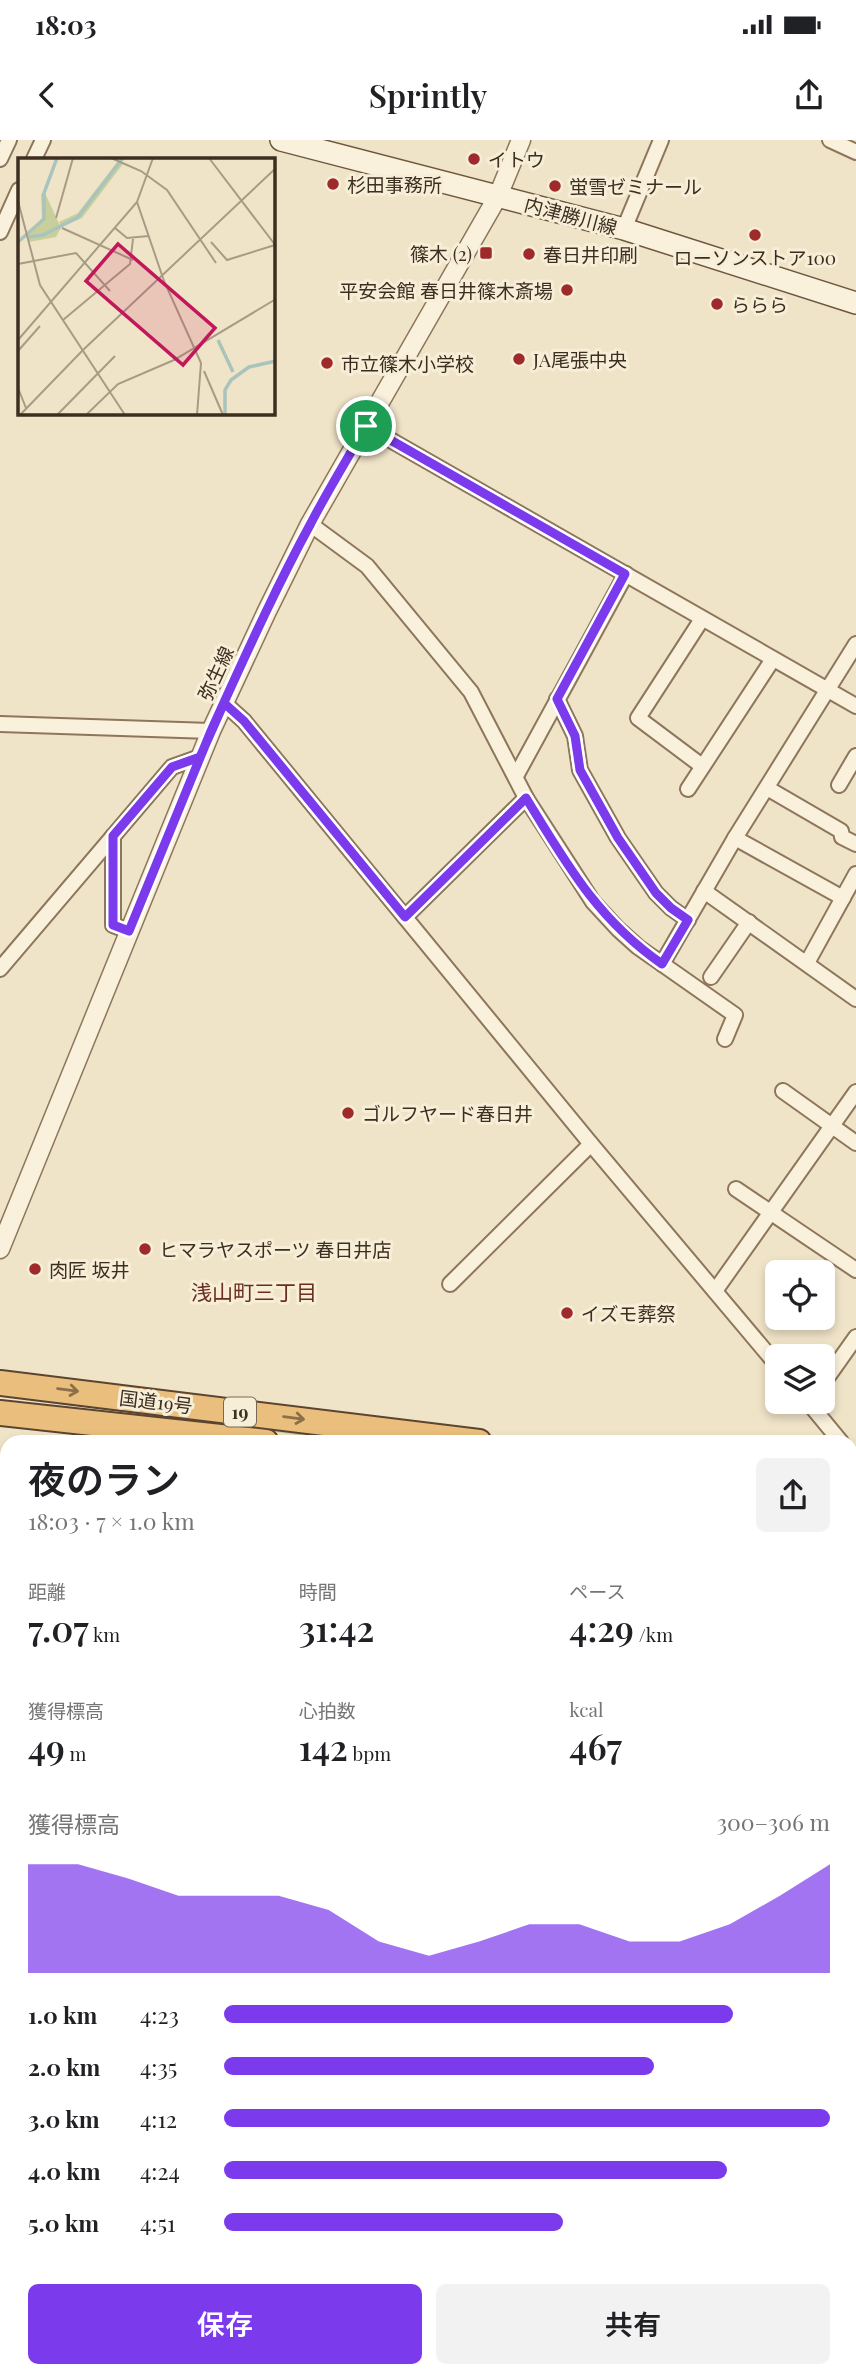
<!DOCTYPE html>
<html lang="ja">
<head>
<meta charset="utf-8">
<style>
  :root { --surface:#fff; --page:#f2f2f2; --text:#202124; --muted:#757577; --accent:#7c3aed }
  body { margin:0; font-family:"Playfair Display","Noto Sans JP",serif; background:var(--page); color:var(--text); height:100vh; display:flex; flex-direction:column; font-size:26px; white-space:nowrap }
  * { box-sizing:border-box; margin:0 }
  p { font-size:23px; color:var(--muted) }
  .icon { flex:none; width:38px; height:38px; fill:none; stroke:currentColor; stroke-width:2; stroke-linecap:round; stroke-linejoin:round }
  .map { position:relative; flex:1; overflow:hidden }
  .details { position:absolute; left:0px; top:1295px; width:858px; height:943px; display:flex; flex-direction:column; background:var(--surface); border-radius:21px 21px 0 0; box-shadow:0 4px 10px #0003 }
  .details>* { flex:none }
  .controls { position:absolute; left:765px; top:1120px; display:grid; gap:14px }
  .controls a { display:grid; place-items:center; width:70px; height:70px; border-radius:10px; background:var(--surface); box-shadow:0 4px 10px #0003; font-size:35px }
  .pin { position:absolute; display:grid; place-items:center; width:60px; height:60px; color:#fff; margin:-30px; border:4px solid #fff; border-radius:50%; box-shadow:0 2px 7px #0007 }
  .round { display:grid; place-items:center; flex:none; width:74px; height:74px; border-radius:10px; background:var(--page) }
  .overview { display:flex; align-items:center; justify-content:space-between; height:119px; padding:0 28px }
  h1 { font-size:38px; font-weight:600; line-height:52px }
  .stats { display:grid; grid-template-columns:repeat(3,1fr); gap:10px; height:119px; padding:7px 28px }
  .stats div { display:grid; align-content:center }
  .stats b { font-size:35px; font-weight:600 }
  .stats small { font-size:19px; font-weight:400 }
  .stats p { font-size:19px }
  .chart { height:196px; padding:14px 28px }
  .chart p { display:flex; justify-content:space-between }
  .chart svg { width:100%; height:126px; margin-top:7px; fill:var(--accent); opacity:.7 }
  .cta { display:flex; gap:14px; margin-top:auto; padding:14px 28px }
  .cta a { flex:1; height:80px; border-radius:10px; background:var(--accent); color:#fff; font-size:28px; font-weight:600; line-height:80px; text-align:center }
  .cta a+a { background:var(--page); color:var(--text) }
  ul { padding:0 28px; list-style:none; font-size:23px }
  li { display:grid; grid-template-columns:112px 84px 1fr; align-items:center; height:52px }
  li i { height:18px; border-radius:9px; background:var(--accent) }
  .status { display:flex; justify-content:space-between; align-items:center; height:49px; padding:0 35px; background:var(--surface); direction:ltr }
  .status svg { height:19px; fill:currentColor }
  header { display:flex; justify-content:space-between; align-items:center; height:91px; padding:0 28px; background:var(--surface); font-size:32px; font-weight:600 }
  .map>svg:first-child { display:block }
</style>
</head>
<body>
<div class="status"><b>18:03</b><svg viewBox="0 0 49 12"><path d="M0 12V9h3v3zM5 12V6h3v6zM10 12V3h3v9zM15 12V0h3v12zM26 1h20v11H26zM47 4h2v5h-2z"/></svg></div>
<header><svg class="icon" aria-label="back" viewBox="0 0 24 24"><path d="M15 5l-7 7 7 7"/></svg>Sprintly<svg class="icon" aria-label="share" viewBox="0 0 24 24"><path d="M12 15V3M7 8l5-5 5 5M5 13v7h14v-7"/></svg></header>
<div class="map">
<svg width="856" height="2238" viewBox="0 0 856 2238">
  <rect width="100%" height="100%" fill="#f0e4c8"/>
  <path fill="#c9cf9b" d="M0,1256L378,1302H351Z"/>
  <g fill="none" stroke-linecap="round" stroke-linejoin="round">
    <g stroke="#8d765c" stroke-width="18">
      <g id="minor">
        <path d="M830,0L856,12"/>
        <path d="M0,19L9,0"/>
        <path d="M34,19L43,0"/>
        <path d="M624,89L661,0"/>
        <path d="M0,92L19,50"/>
        <path d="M366,286L856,566"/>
        <path d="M310,384L367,426L471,552L526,658L593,762L618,789L638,807L735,875L725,899"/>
        <path d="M702,479L638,578L702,626"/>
        <path d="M557,559L575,596L580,630L618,698L656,753L671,768L688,780"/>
        <path d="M224,563L244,581L591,1004L777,1225"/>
        <path d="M0,584L211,591"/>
        <path d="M516,636L626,434"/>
        <path d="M839,645L856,616"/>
        <path d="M767,648L841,691L842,697L856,704"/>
        <path d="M688,649L773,519"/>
        <path d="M113,696V785L129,791"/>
        <path d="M735,698L843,758"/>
        <path d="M704,751L856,859"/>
        <path d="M405,777L526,658"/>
        <path d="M807,823L856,734"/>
        <path d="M662,824L735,698L856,504"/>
        <path d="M0,829L172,627L200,617"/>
        <path d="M711,837L749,782"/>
        <path d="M783,951L856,1003"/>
        <path d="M736,1049L856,1130"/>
        <path d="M450,1144L591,1004"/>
        <path d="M715,1151L856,952"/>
        <path d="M822,1245L856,1197"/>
        <path d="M808,1262L841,1302"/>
        <path d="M850,1314L856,1321"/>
        <path d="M0,1366L7,1364"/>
        <path d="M0,1738L7,1761"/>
        <path d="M850,1776L856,1775"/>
        <path d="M850,1892L856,1893"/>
        <path d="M0,2031L7,2025"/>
        <path d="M0,2061L7,2067"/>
        <path d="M850,2103L856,2104"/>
        <path d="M0,2205L7,2212"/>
        <path d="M850,2214L856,2216"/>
        <path d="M224,2231L226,2238"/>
        <path d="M434,2231L475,2238"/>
        <path d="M16,2238V2231"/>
        <path d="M491,2238L493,2231"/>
        <path d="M739,2238L740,2231"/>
      </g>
    </g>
    <g stroke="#8d765c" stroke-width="21">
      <g id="tertiary">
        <path d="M0,1109L211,591L267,471L310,384L498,56L521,0"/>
        <path d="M0,1889L7,1883"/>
        <path d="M850,1969L856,1970"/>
        <path d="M148,2231L150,2238"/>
        <path d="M615,2238L617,2231"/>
      </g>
    </g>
    <g stroke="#6f573f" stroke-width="24">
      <path id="secondary" d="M281,0L624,89L856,163"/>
    </g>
    <g stroke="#5b4430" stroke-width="28">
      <g id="trunk">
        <path d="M0,1243L479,1302"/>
        <path d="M0,1273L266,1302"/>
        <path d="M850,1350H856"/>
        <path d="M850,1379H856"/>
      </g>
    </g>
    <use href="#minor" stroke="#faf1dc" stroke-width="14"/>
    <use href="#tertiary" stroke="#faf1dc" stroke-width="18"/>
    <use href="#secondary" stroke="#faf1dc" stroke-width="21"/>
    <use href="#trunk" stroke="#eabe7c" stroke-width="24"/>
  </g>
  <defs><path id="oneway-shaft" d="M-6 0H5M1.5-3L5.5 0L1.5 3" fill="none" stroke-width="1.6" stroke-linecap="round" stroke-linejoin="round" transform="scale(1.75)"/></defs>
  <g stroke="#8b6f49">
    <use href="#oneway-shaft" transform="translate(68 1250) rotate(7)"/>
    <use href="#oneway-shaft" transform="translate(294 1278) rotate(7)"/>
  </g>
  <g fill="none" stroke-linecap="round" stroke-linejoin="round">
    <g stroke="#fff" stroke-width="14">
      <path id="route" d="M366,286C348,318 328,350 311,383C274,451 243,521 211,591L129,791L113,785V696L172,627L200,617L224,563L244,581L405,777L526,658C566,723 597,779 662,824L688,780L671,768L656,753L618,698L580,630L575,596L557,559L625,434L366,286"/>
    </g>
    <use href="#route" stroke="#7c3aed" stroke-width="9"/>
  </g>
  <g fill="#9e2a2b" stroke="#f7eed8" stroke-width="2.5">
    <circle cx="474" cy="19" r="7"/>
    <circle cx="333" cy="44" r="7"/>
    <circle cx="555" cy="46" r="7"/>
    <circle cx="755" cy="95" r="7"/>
    <rect x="479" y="106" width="14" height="14" rx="3.5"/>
    <circle cx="529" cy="114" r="7"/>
    <circle cx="567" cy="150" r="7"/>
    <circle cx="717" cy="164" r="7"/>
    <circle cx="519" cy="219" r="7"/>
    <circle cx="327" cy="223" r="7"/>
    <circle cx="348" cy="973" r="7"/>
    <circle cx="145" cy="1109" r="7"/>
    <circle cx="35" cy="1129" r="7"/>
    <circle cx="567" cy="1173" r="7"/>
  </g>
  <g text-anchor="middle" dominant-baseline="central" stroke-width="6" stroke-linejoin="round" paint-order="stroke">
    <rect fill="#f7eed8" stroke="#756857" stroke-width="2" x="224" y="1257.5" width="32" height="29" rx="5"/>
    <g font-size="18" font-weight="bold" fill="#3d2e20">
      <text x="240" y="1272">19</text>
    </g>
    <g font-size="19" fill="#3d2e20" stroke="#f7eed8" text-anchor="start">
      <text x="488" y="19">イトウ</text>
      <text x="347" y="44">杉田事務所</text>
      <text x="569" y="46">蛍雪ゼミナール</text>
      <text x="472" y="113" text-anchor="end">篠木 (2)</text>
      <text x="543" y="114">春日井印刷</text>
      <text x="755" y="117" text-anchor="middle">ローソンストア100</text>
      <text x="553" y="150" text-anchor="end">平安会館 春日井篠木斎場</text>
      <text x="731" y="164">ららら</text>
      <text x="533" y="219">JA尾張中央</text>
      <text x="341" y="223">市立篠木小学校</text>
      <text x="362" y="973">ゴルフヤード春日井</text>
      <text x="159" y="1109">ヒマラヤスポーツ 春日井店</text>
      <text x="49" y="1129">肉匠 坂井</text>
      <text x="581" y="1173">イズモ葬祭</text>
    </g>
    <g font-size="19" fill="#3d2e20" stroke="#f7eed8">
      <text transform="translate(571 75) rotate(15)">内津勝川線</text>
      <text transform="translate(215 533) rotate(-65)">弥生線</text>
      <text transform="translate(156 1261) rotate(7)">国道19号</text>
    </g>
    <g font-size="21" fill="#6b2e1e" stroke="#f7eed8">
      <text x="254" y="1151">浅山町三丁目</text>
    </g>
  </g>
  <g transform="translate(18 18)">
    <rect width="257" height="257" fill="#f0e4c8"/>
    <path d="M99,4L105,6L64,60L44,69L41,64L60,55ZM27,35L43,70L38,79L11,84L9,77L24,60L23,36Z" fill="#c9cf9b"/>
    <path fill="none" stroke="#a9c4bc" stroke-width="3.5" d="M11,79L25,77L60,59L105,0M0,84L26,61V35L39,0M200,182L215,214M207,257V232L213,222L231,209L258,203"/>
    <path fill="none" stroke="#a89b85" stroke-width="2" d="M93,0L123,13L149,32L198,105M191,0L258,88M0,43L22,127L107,257M119,44L146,123L183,205L179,257M38,60L55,0M44,70L115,102M97,70L109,80L131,78M193,84L209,102L257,87M0,106L58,95L92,133M45,162L112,106L115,81M0,182L119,44L135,0M0,193L22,168M186,213L205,257M0,230L8,250M2,257L65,192L258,10M39,257L97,198M68,257L100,226L156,202L258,141"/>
    <path fill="#c2185b" fill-opacity="0.15" stroke="#c2185b" stroke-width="3.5" d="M100,86L197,170L165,207L68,123Z"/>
    <rect width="257" height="257" fill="none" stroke="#3d2e20" stroke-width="3.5"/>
  </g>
</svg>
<div class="controls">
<a><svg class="icon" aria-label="locate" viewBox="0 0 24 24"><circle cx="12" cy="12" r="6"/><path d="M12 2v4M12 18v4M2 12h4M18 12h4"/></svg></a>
<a><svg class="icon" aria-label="layers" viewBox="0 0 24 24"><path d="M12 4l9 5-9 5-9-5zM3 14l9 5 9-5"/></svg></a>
</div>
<div class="pin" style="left:366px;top:286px;background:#1e9e55"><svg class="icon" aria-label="arrive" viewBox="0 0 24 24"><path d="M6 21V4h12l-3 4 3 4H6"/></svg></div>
<section class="details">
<div class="overview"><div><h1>夜のラン</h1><p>18:03 · 7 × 1.0 km</p></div><a class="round"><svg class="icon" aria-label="share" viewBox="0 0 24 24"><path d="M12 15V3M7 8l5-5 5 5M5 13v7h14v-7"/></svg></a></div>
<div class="stats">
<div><p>距離</p><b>7.07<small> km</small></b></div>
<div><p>時間</p><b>31:42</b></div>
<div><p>ペース</p><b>4:29<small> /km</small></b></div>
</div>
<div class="stats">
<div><p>獲得標高</p><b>49<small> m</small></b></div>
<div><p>心拍数</p><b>142<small> bpm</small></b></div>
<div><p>kcal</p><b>467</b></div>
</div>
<div class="chart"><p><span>獲得標高</span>300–306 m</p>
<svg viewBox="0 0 160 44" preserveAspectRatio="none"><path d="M0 44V6L10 6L20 11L30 17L40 17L50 17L60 22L70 33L80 38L90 33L100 27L110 27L120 33L130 33L140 27L150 17L160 6V44z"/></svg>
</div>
<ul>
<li><b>1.0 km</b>4:23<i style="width:84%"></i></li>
<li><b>2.0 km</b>4:35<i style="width:71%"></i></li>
<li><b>3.0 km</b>4:12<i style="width:100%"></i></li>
<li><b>4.0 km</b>4:24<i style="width:83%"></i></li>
<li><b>5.0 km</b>4:51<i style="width:56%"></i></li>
</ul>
<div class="cta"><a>保存</a><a>共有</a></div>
</section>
</div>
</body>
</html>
